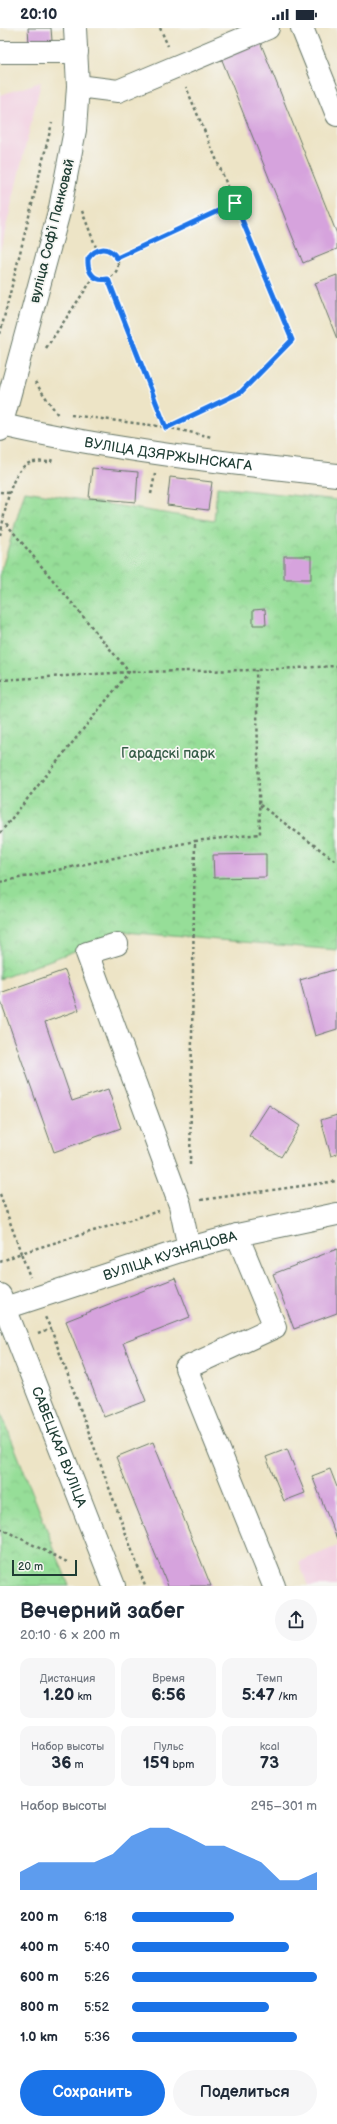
<!DOCTYPE html>
<html lang="ru">
<head>
<meta charset="utf-8">
<style>
  :root { --surface:#fff; --page:#f6f6f7; --text:#1f2937; --muted:#747a83; --accent:#1a73e8 }
  body { margin:0; font-family:"Balsamiq Sans",sans-serif; background:var(--page); color:var(--text); height:100vh; display:flex; flex-direction:column; font-size:15px; white-space:nowrap }
  * { box-sizing:border-box; margin:0 }
  p { font-size:13px; color:var(--muted) }
  .icon { flex:none; width:22px; height:22px; fill:none; stroke:currentColor; stroke-width:2; stroke-linecap:round; stroke-linejoin:round }
  .map { position:relative; height:1558px; overflow:hidden }
  .details { display:flex; flex-direction:column; background:var(--surface); flex:1 }
  .details>* { flex:none }
  .scale { position:absolute; left:12px; bottom:10px; width:65px; box-sizing:border-box; padding-left:4px; border:2px solid #1f3d34; border-top:0; font-size:11px; line-height:14px; white-space:nowrap; color:#1f3d34; -webkit-text-stroke:3px #f6f6f2; paint-order:stroke }
  .pin { position:absolute; display:grid; place-items:center; width:34px; height:34px; color:#fff; margin:-17px; border-radius:8px; box-shadow:0 2px 6px #0006 }
  .round { display:grid; place-items:center; flex:none; width:42px; height:42px; border-radius:21px; background:var(--page) }
  .headline { display:flex; align-items:center; justify-content:space-between; height:68px; padding:0 20px }
  h1 { font-size:22px; font-weight:800; line-height:30px }
  .figures { display:grid; grid-template-columns:repeat(3,1fr); gap:6px; height:68px; padding:4px 20px }
  .figures div { display:grid; align-content:center; border-radius:10px; background:var(--page); text-align:center }
  .figures b { font-size:17px; font-weight:800 }
  .figures small { font-size:11px; font-weight:400 }
  .figures p { font-size:11px }
  .chart { height:112px; padding:8px 20px }
  .chart p { display:flex; justify-content:space-between }
  .chart svg { width:100%; height:72px; margin-top:4px; fill:var(--accent); opacity:.7 }
  .button { display:flex; gap:8px; margin-top:auto; padding:8px 20px }
  .button a { flex:1; height:46px; border-radius:24px; background:var(--accent); color:#fff; font-size:16px; font-weight:800; line-height:46px; text-align:center }
  .button a+a { background:var(--page); color:var(--text) }
  ul { padding:0 20px; list-style:none; font-size:13px }
  li { display:grid; grid-template-columns:64px 48px 1fr; align-items:center; height:30px }
  li i { height:10px; border-radius:5px; background:var(--accent) }
  .status { display:flex; justify-content:space-between; align-items:center; height:28px; padding:0 20px; background:var(--surface); direction:ltr }
  .status svg { height:11px; fill:currentColor }
  .map>svg:first-child { display:block }
</style>
</head>
<body>
<div class="status"><b>20:10</b><svg viewBox="0 0 49 12"><path d="M0 12V9h3v3zM5 12V6h3v6zM10 12V3h3v9zM15 12V0h3v12zM26 1h20v11H26zM47 4h2v5h-2z"/></svg></div>
<div class="map">
<svg width="337" height="1558" viewBox="0 0 337 1558">
  <defs>
    <pattern id="park-crowns" width="20" height="18" patternUnits="userSpaceOnUse"><rect width="20" height="18" fill="#96de98"/><path d="M2 6a3 3 0 1 1 6 0M12 15a3 3 0 1 1 6 0" fill="none" stroke="#81bf84"/></pattern>
  </defs>
  <rect width="100%" height="100%" fill="#f6f6f2"/>
  <filter id="ink" filterUnits="userSpaceOnUse"><feTurbulence type="fractalNoise" baseFrequency=".025" numOctaves="2"/><feDisplacementMap in="SourceGraphic" scale="8" xChannelSelector="R" yChannelSelector="G"/><feConvolveMatrix kernelMatrix="1 2 1 2 8 2 1 2 1" color-interpolation-filters="sRGB"/></filter>
  <filter id="wash" filterUnits="userSpaceOnUse"><feTurbulence type="fractalNoise" baseFrequency=".012" numOctaves="4" result="noise"/><feDisplacementMap in="SourceGraphic" scale="16" xChannelSelector="R" yChannelSelector="G"/><feGaussianBlur stdDeviation="0.9" result="paint"/><feColorMatrix in="noise" values="0 0 0 0 0 0 0 0 0 0 0 0 0 0 0 0 0 1.4 0 .05"/><feComposite in="paint" operator="in"/></filter>
  <g filter="url(#wash)">
    <rect width="100%" height="100%" fill="#ede4c6"/>
    <g fill="#f2cfe1">
      <path d="M41,54L0,224V67Z"/>
      <path d="M337,1518V1558H308L299,1534Z"/>
    </g>
    <g fill="url(#park-crowns)" stroke="#5a8e66">
      <path d="M217,459L337,472V922L125,904L0,951V547L25,463L214,493Z"/>
      <path d="M0,1382L69,1558H0Z"/>
    </g>
    <g id="blocks">
      <g fill="#d6a3dd">
        <path d="M28,0H51L52,13L29,15Z"/>
        <path d="M257,6L337,206V221L303,235L218,22Z"/>
        <path d="M337,247V311L315,255Z"/>
        <path d="M92,440L138,444L136,474L89,470Z"/>
        <path d="M170,449L212,454L208,482L167,477Z"/>
        <rect x="284" y="528" width="27" height="23"/>
        <path d="M265,581L266,597H253V582Z"/>
        <path d="M266,826V849L214,850L213,827Z"/>
        <path d="M337,941V1001L315,1008L300,952Z"/>
        <path d="M65,942L79,982L45,994L72,1073L108,1061L121,1100L54,1124L0,971V965Z"/>
        <path d="M269,1077L300,1098L281,1129L249,1108Z"/>
        <path d="M337,1087V1126L331,1128L321,1092Z"/>
        <path d="M337,1221V1285L294,1301L273,1246Z"/>
        <path d="M175,1250L190,1289L123,1315L146,1373L104,1389L66,1293Z"/>
        <path d="M153,1414L211,1558H168L116,1429Z"/>
        <path d="M287,1421L305,1465L284,1473L266,1429Z"/>
        <path d="M330,1441L337,1459V1511L312,1448Z"/>
      </g>
    </g>
  </g>
  <g filter="url(#ink)">
    <use href="#blocks" fill-opacity="0" stroke="#677767" stroke-width="1"/>
    <g fill="none" stroke-linecap="round" stroke-linejoin="round">
      <g stroke="#677767" stroke-width="24">
        <g id="minor">
          <path d="M302,0L337,87"/>
          <path d="M0,24H77"/>
          <path d="M78,58L118,63L268,0"/>
          <path d="M117,916L87,925L180,1177L189,1220"/>
          <path d="M237,1207L275,1299L186,1340L274,1558"/>
          <path id="s1" d="M5,1280L189,1220L237,1207L337,1186"/>
        </g>
      </g>
      <g stroke="#677767" stroke-width="24">
        <g id="major">
          <path id="s2" d="M2,397C112,422 225,435 337,447"/>
          <path d="M0,402L60,180L75,102L78,58L75,0"/>
          <path id="s3" d="M0,1267L114,1558"/>
        </g>
      </g>
      <g stroke="#677767" stroke-width="2.5" stroke-dasharray="3 3" stroke-linecap="butt">
        <path d="M160,0L168,18"/>
        <path d="M82,183L97,222"/>
        <circle cx="103" cy="236" r="15"/>
        <path d="M117,230L235,175"/>
        <path d="M108,251L166,399L241,365L292,312L186,59"/>
        <path d="M0,306L52,95"/>
        <path d="M46,320L94,249"/>
        <path d="M35,354L58,387"/>
        <path d="M71,387L166,399L212,409"/>
        <path d="M0,464L9,465"/>
        <path d="M151,466L155,446"/>
        <path d="M0,507C5,488 9,438 33,434C39,433 45,434 51,434L52,430"/>
        <path d="M0,652L129,644L256,642L337,638"/>
        <path d="M260,777L337,834"/>
        <path d="M0,805L129,644L4,493"/>
        <path d="M0,854L195,813"/>
        <path d="M190,1137L195,813L260,806L256,642"/>
        <path d="M0,1166L21,1225L159,1183"/>
        <path d="M201,1172L337,1153"/>
        <path d="M0,1234L21,1225L30,1249"/>
        <path d="M51,1301L145,1558"/>
        <path d="M38,1306L51,1301L45,1289"/>
        <path d="M0,1500L69,1535"/>
      </g>
      <use href="#minor" stroke="#fff" stroke-width="22"/>
      <use href="#major" stroke="#fff" stroke-width="22"/>
    </g>
  </g>
  <g fill="none" stroke-linecap="round" stroke-linejoin="round" filter="url(#ink)">
    <g stroke="#fff" stroke-width="8">
      <path id="route" d="M235,175L292,312L241,364L166,400L108,251C94,254 87,244 88,231C96,219 108,217 117,230Z"/>
    </g>
    <use href="#route" stroke="#1a73e8" stroke-width="5"/>
  </g>
  <g text-anchor="middle" dominant-baseline="central" stroke-width="3.5" stroke-linejoin="round" paint-order="stroke">
    <g font-size="14" fill="#1f3d34" stroke="#f6f6f2">
      <text transform="translate(52 203) rotate(-76)">вуліца Софʼі Панковай</text>
      <text stroke="none"><textPath href="#s2" startOffset="169">ВУЛІЦА ДЗЯРЖЫНСКАГА</textPath></text>
      <text stroke="none"><textPath href="#s1" startOffset="173">ВУЛІЦА КУЗНЯЦОВА</textPath></text>
      <text stroke="none"><textPath href="#s3" startOffset="163">САВЕЦКАЯ ВУЛІЦА</textPath></text>
    </g>
    <g font-size="14" fill="#375d48" stroke="#f6f6f2">
      <text x="168" y="725">Гарадскі парк</text>
    </g>
  </g>
</svg>
<div class="scale">20 m</div>
<div class="pin" style="left:235px;top:175px;background:#1e9e55"><svg class="icon" aria-label="arrive" viewBox="0 0 24 24"><path d="M6 21V4h12l-3 4 3 4H6"/></svg></div>
</div>
<section class="details">
<div class="headline"><div><h1>Вечерний забег</h1><p>20:10 · 6 × 200 m</p></div><a class="round"><svg class="icon" aria-label="share" viewBox="0 0 24 24"><path d="M12 15V3M7 8l5-5 5 5M5 13v7h14v-7"/></svg></a></div>
<div class="figures">
<div><p>Дистанция</p><b>1.20<small> km</small></b></div>
<div><p>Время</p><b>6:56</b></div>
<div><p>Темп</p><b>5:47<small> /km</small></b></div>
</div>
<div class="figures">
<div><p>Набор высоты</p><b>36<small> m</small></b></div>
<div><p>Пульс</p><b>159<small> bpm</small></b></div>
<div><p>kcal</p><b>73</b></div>
</div>
<div class="chart"><p><span>Набор высоты</span>295–301 m</p>
<svg viewBox="0 0 160 44" preserveAspectRatio="none"><path d="M0 44V33L10 27L20 27L30 27L40 27L50 22L60 11L70 6L80 6L90 11L100 17L110 17L120 22L130 27L140 38L150 38L160 33V44z"/></svg>
</div>
<ul>
<li><b>200 m</b>6:18<i style="width:55%"></i></li>
<li><b>400 m</b>5:40<i style="width:85%"></i></li>
<li><b>600 m</b>5:26<i style="width:100%"></i></li>
<li><b>800 m</b>5:52<i style="width:74%"></i></li>
<li><b>1.0 km</b>5:36<i style="width:89%"></i></li>
</ul>
<div class="button"><a>Сохранить</a><a>Поделиться</a></div>
</section>
</body>
</html>
